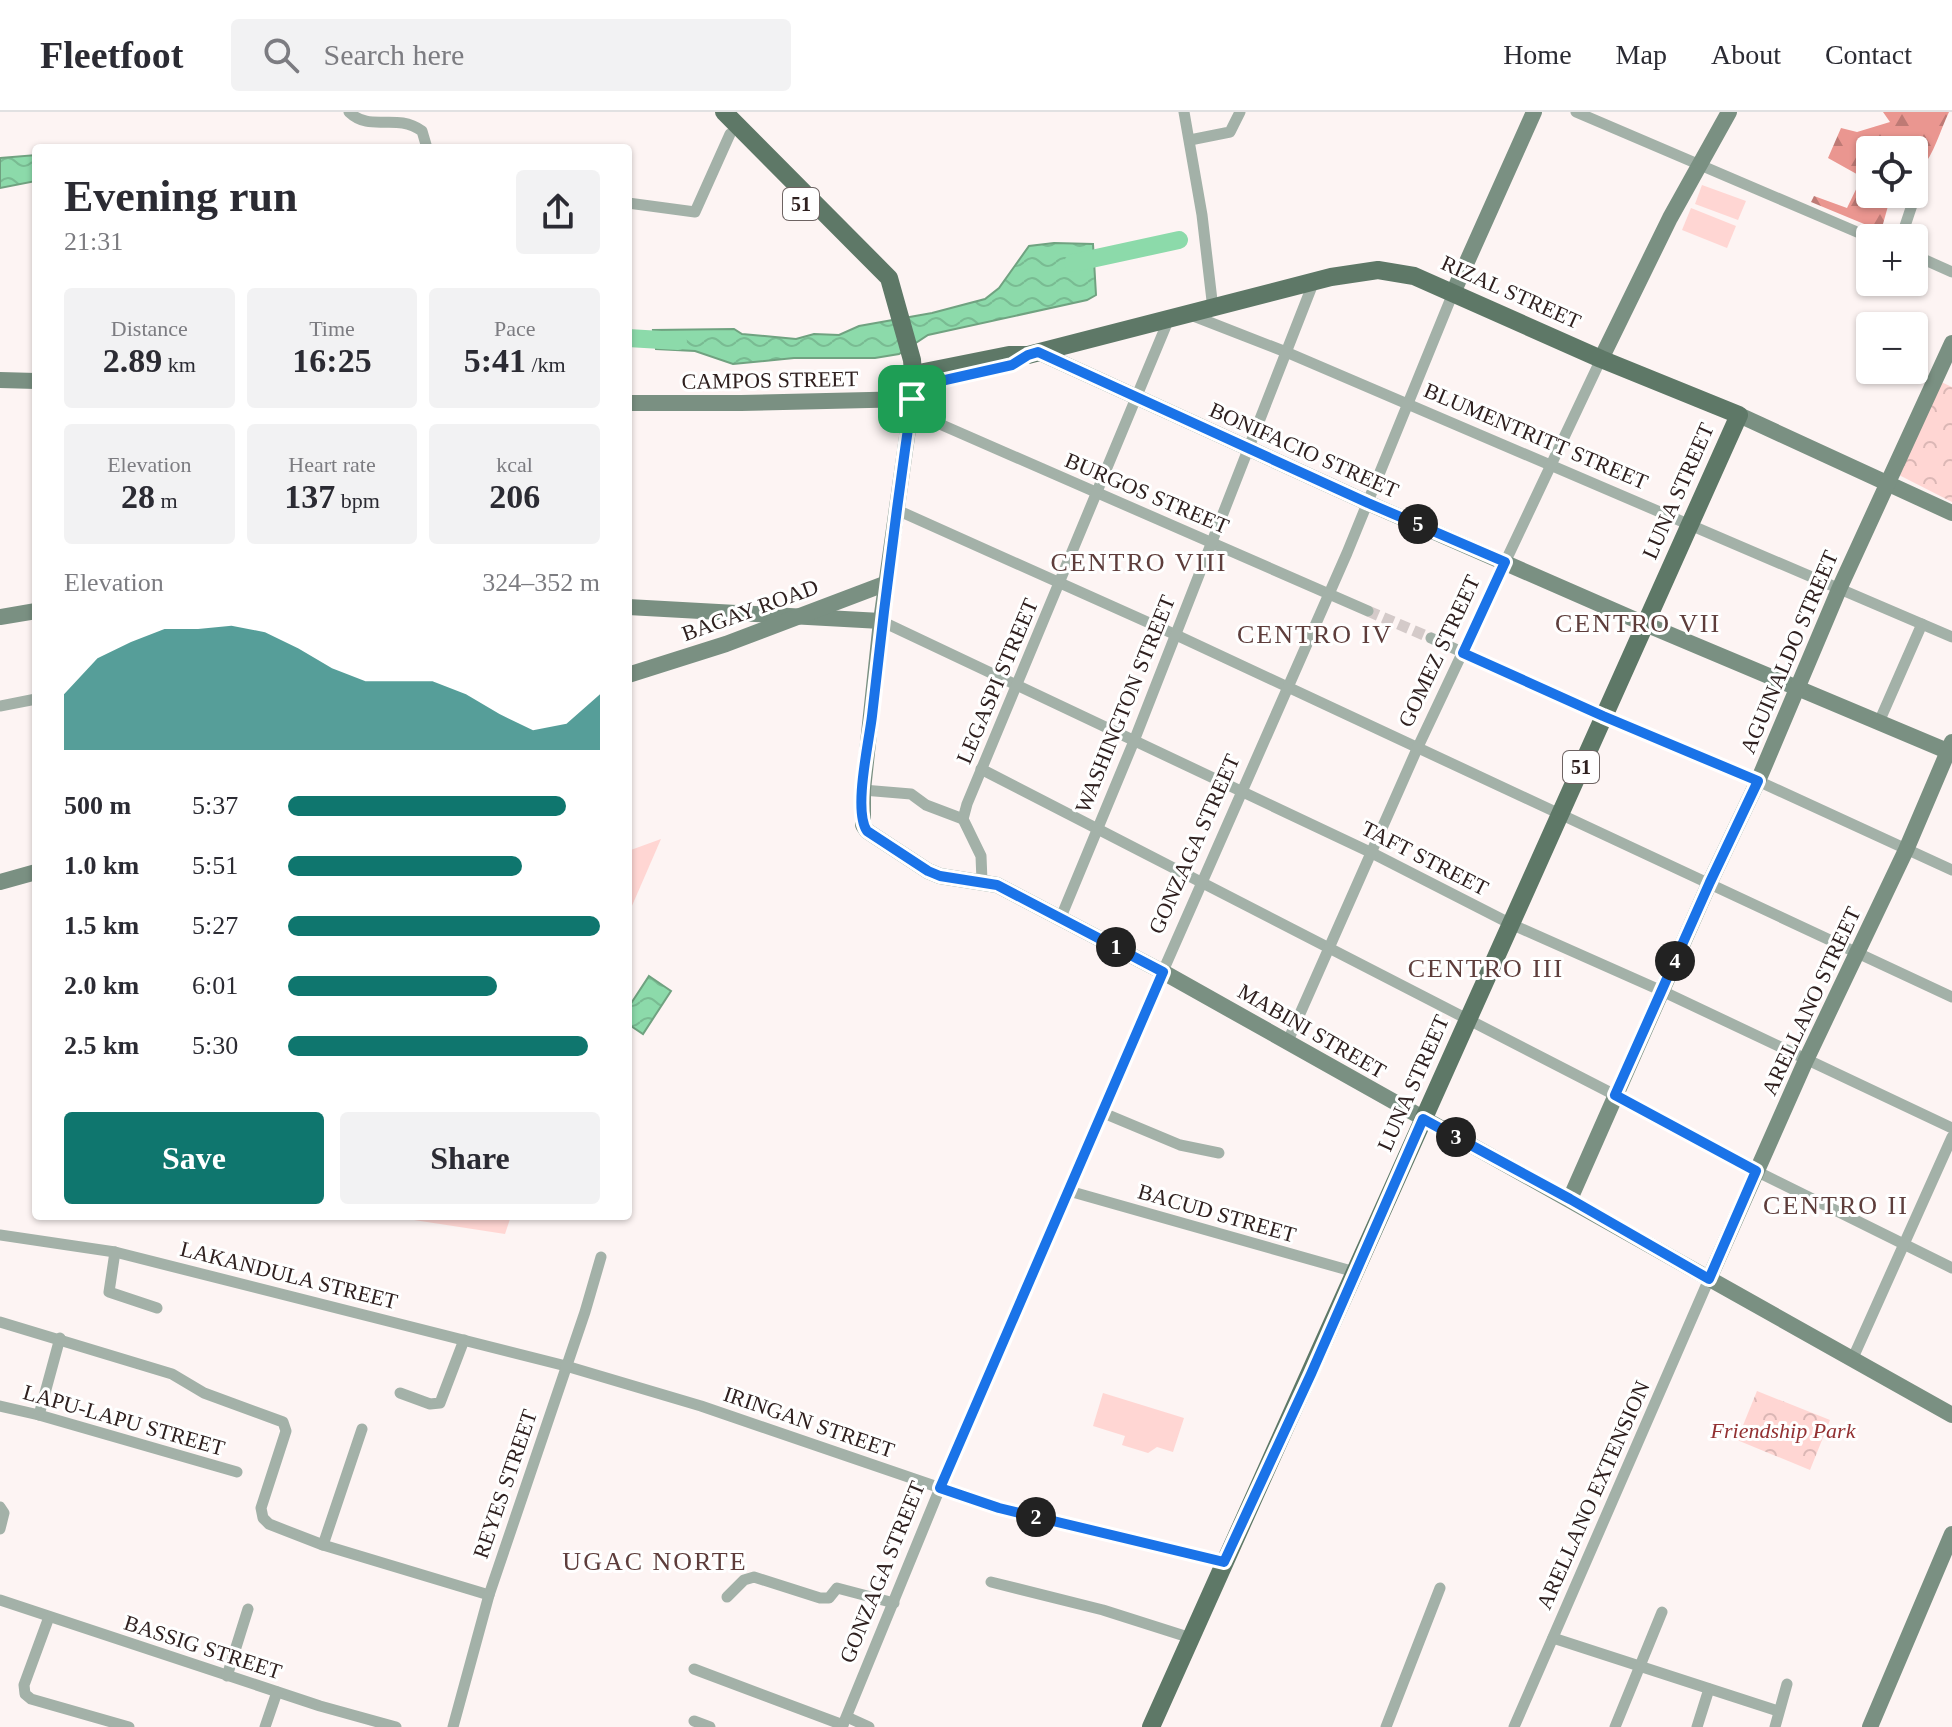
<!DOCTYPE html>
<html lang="en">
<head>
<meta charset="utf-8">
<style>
  :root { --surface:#fff; --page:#f2f2f3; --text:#2b2b33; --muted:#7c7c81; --line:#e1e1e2; --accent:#0f766e }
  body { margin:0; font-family:"Times New Roman",serif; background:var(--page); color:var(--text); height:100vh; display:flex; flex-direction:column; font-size:30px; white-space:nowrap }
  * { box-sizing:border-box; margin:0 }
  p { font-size:26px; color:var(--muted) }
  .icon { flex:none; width:44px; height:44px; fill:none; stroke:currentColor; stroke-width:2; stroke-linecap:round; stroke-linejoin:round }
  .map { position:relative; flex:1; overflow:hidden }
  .drawer { position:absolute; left:32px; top:32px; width:600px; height:1076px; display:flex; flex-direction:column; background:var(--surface); border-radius:8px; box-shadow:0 2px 6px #0004 }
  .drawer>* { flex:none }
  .controls { position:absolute; left:1856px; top:24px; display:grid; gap:16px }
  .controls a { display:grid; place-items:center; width:72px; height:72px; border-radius:8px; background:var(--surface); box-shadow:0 2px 6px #0004; font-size:40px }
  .pin { position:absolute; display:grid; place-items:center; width:68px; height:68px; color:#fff; margin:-34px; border-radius:16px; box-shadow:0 4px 12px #0006 }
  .km { position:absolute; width:40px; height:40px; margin:-20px; border-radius:50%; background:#222; color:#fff; font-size:22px; line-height:40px; text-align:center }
  .round { display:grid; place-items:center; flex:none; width:84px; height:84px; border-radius:8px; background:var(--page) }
  .summary { display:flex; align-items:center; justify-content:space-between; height:136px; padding:0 32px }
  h1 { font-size:44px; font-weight:700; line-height:60px }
  .metrics { display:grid; grid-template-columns:repeat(3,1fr); gap:12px; height:136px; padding:8px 32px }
  .metrics div { display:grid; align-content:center; border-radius:8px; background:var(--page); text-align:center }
  .metrics b { font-size:34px; font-weight:700 }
  .metrics small { font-size:22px; font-weight:400 }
  .metrics p { font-size:22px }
  .chart { height:224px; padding:16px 32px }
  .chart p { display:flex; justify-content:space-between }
  .chart svg { width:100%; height:144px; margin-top:8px; fill:var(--accent); opacity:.7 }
  .action { display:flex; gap:16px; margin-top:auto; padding:16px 32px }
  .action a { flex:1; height:92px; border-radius:8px; background:var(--accent); color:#fff; font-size:32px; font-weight:700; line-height:92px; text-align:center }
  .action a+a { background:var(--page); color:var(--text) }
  ul { padding:0 32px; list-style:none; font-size:26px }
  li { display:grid; grid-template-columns:128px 96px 1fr; align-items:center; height:60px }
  li i { height:20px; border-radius:10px; background:var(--accent) }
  header { display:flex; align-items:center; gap:48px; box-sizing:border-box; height:112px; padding:0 40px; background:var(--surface); border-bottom:2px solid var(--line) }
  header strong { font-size:38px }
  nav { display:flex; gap:44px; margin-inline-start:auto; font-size:28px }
  .search { width:560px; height:72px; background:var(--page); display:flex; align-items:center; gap:20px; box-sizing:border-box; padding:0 28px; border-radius:8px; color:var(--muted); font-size:30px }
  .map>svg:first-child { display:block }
</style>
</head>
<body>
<header>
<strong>Fleetfoot</strong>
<div class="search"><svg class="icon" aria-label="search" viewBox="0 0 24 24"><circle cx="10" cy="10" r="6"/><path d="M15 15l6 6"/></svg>Search here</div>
<nav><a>Home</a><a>Map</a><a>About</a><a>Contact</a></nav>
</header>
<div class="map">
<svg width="1952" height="1615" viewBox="0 0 1952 1615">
  <defs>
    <pattern id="forest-firs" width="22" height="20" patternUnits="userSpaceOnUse" patternTransform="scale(2)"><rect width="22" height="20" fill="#ea9690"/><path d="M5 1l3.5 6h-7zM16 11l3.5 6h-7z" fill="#be7a75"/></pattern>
    <pattern id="park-crowns" width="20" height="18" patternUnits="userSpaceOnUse" patternTransform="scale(2)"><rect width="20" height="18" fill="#ffd6d3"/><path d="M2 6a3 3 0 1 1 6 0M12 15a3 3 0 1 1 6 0" fill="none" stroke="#dbb7b5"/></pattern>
    <pattern id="water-waves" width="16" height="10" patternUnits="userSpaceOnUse" patternTransform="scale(2)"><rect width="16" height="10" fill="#8cdaaa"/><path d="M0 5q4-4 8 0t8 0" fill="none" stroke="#79bb92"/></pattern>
  </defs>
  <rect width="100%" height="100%" fill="#fdf4f3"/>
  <g fill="#ffd6d3">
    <path d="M1702,73L1746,89L1738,108L1695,92Z"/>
    <path d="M1691,96L1736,114L1727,136L1682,118Z"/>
    <path d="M661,727L628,803V739Z"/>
    <path d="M388,1104H511L505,1122Z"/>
    <path d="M1103,1281L1184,1306L1173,1340L1157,1335L1148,1341L1122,1333L1125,1324L1093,1314Z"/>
  </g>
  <path fill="url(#forest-firs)" d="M1883,0H1949C1940,19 1934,42 1921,57L1914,52V38H1870V82H1889L1888,94L1883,112L1869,114L1811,90L1814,84L1847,96L1862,65L1828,46L1841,16L1857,20L1890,10Z"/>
  <g fill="url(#park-crowns)">
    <path d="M1939,269L1952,275V390L1897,362Z"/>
    <path d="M1757,1279L1830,1308L1810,1358L1737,1328Z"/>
  </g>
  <g fill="url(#water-waves)" stroke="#70a280" stroke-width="2">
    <path d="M36,43V69L0,76V46Z"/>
    <path d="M1054,131L1093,132L1096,183L1087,188L928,223L899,242L875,246H794L733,252L695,239L656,237L653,218L734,217L742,222L796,227L814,222L839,223L859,214L932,201L985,187L999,176L1029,134Z"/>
    <path d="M649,864L671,879L643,922L628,912V896Z"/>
  </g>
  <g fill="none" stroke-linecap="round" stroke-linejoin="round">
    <g stroke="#8cdaaa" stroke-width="18">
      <path d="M1073,151L1179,128"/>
      <path d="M628,226L678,229"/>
    </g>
    <path stroke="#d4cac9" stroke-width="11" stroke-dasharray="11 5.5" stroke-linecap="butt" d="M1368,499L1431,526"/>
    <g stroke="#a3b1a8" stroke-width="11">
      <path d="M349,0C371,21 395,0 422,19L427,36"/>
      <path d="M1184,0L1202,103L1213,197"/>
      <path d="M1576,0L1871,126"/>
      <path d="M1190,28L1230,20L1240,0"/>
      <path d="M628,91L695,100L730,22"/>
      <path d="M1901,126L1916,81"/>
      <path d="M1914,143L1952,160"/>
      <path d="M1191,203L1286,240L1952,525"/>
      <path d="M910,299L1368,499"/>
      <path d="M897,398L1174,522L1952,885"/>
      <path d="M881,509L1372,741L1511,812L1662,879L1952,1016"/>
      <path d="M1431,526L1603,604L1758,669L1952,758"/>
      <path d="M0,594L36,587"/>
      <path d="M1879,610L1922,512"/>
      <path d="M981,657L1615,983L1756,1059L1952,1156"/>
      <path d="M863,678L911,682L926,693L963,707"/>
      <path d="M982,769L981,744L963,707L967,692L1168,209"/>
      <path d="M1061,805L1134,629L1314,169"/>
      <path d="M1287,931L1417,637L1601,247"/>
      <path d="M1101,1000L1180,1033L1219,1041"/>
      <path d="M1069,1079L1355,1160"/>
      <path d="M0,1123L115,1140L566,1254L701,1294L999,1396L1224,1450"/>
      <path d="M115,1140L109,1180L157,1196"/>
      <path d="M0,1210L172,1262L204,1281L283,1310L286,1319L261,1396L263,1406L269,1412L323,1433L489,1483"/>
      <path d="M1852,1248L1952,1025"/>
      <path d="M400,1281L430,1292L440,1291L464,1228"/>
      <path d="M0,1294L39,1303L237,1360"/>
      <path d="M39,1303L60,1226"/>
      <path d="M0,1395L4,1401L0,1417"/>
      <path d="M323,1433L362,1317"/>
      <path d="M991,1470L1103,1498L1191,1526"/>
      <path d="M727,1485L744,1468L754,1465L820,1486H829L837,1476L894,1491"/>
      <path d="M0,1488L320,1594L396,1615"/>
      <path d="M49,1505L24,1573L25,1582L31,1587L129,1615"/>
      <path d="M1553,1526L1778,1599"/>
      <path d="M694,1557L843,1613"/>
      <path d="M227,1564L248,1497"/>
      <path d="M847,1605L869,1615"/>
      <path d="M694,1609L710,1615"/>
      <path d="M265,1615L277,1580"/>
      <path d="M453,1615L489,1483L585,1200L601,1145"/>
      <path d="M842,1615L940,1376L1101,1000L1347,441L1453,181"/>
      <path d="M1386,1615L1440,1476"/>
      <path d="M1514,1615L1709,1167"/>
      <path d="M1615,1615L1662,1500"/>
      <path d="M1697,1615L1709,1577"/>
      <path d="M1775,1615L1787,1572"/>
    </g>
    <g stroke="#7a9082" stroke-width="16">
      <path d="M1453,181L1534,0"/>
      <path d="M1038,240L1368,391L1645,512L1952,641"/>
      <path d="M1601,247L1670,106L1729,0"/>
      <path d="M0,268L36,269"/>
      <path d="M914,275L881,509L863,678V713L867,719L928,759L940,764L997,773L1163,860L1952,1303"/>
      <path d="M628,291H741L912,287"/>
      <path d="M1739,303L1952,401"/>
      <path d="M628,495L881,509"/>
      <path d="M0,505L36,499"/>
      <path d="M628,563L726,532L887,471"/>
      <path d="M0,770L36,760"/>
      <path d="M1570,1087L1710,770L1758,669L1840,475L1952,231"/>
      <path d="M1709,1167L1806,948L1906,738L1952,630"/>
      <path d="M1870,1615L1952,1422"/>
    </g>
    <g stroke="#5e7867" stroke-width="18">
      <path d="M724,0L889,166L912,248L914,274"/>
      <path d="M914,262L1009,243H1028L1331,165L1378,158L1414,164L1601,247L1739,303L1151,1615"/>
    </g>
  </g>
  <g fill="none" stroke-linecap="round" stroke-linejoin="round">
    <g stroke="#fff" stroke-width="16">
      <path id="route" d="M1038,240L1368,391L1505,450L1463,541L1603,604L1758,669L1710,770L1615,983L1756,1059L1709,1167L1570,1087L1423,1007L1311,1262L1224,1450L999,1396L940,1376L1163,860L997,773L940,764L928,759L867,719C853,699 869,630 872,604C884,494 898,384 914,275L1012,253L1028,243Z"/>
    </g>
    <use href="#route" stroke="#1a73e8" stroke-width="10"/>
  </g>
  <g text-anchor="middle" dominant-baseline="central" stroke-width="6" stroke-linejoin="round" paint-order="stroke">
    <g fill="#fff" stroke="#6d6362" stroke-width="2">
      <rect x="783" y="76" width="36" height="32" rx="6"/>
      <rect x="1563" y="639" width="36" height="32" rx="6"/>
    </g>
    <g font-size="20" font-weight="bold" fill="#2f201f">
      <text x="801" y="92">51</text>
      <text x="1581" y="655">51</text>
    </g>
    <g font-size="22" fill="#2f201f" stroke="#fff">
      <text transform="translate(1511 180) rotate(24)">RIZAL STREET</text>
      <text transform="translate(770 268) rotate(-1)">CAMPOS STREET</text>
      <text transform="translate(1536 324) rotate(23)">BLUMENTRITT STREET</text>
      <text transform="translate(1304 338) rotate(24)">BONIFACIO STREET</text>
      <text transform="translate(1678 379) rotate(-66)">LUNA STREET</text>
      <text transform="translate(1147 381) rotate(23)">BURGOS STREET</text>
      <text transform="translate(750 498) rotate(-20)">BAGAY ROAD</text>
      <text transform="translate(1439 539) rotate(-65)">GOMEZ STREET</text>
      <text transform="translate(1789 540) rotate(-67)">AGUINALDO STREET</text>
      <text transform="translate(997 569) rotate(-67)">LEGASPI STREET</text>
      <text transform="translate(1125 592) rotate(-68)">WASHINGTON STREET</text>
      <text transform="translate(1194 732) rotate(-66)">GONZAGA STREET</text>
      <text transform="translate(1425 746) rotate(27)">TAFT STREET</text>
      <text transform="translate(1811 889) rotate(-65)">ARELLANO STREET</text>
      <text transform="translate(1312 919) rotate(30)">MABINI STREET</text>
      <text transform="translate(1413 971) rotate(-66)">LUNA STREET</text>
      <text transform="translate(1217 1101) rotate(16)">BACUD STREET</text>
      <text transform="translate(289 1163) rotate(14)">LAKANDULA STREET</text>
      <text transform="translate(124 1308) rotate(16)">LAPU-LAPU STREET</text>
      <text transform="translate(809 1310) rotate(19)">IRINGAN STREET</text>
      <text transform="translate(505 1372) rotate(-71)">REYES STREET</text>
      <text transform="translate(1593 1383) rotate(-66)">ARELLANO EXTENSION</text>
      <text transform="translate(882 1460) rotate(-68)">GONZAGA STREET</text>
      <text transform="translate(203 1535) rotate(18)">BASSIG STREET</text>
    </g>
    <g font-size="22" font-style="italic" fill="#933132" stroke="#fff">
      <text x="1783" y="1318">Friendship Park</text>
    </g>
    <g font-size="26" letter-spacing="2" fill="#5e3d3b" stroke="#fff">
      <text x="1139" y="450">CENTRO VIII</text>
      <text x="1638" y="511">CENTRO VII</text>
      <text x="1315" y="522">CENTRO IV</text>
      <text x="1486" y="856">CENTRO III</text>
      <text x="1836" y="1093">CENTRO II</text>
      <text x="655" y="1449">UGAC NORTE</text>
    </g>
  </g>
</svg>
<div class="controls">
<a><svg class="icon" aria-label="locate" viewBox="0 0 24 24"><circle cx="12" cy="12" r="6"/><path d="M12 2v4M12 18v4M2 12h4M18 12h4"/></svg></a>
<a>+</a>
<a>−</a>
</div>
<div class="pin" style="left:912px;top:287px;background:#1e9e55"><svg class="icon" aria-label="arrive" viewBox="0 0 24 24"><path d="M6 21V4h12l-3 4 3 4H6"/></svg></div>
<b class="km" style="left:1116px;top:835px">1</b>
<b class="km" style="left:1036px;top:1405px">2</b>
<b class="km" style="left:1456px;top:1025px">3</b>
<b class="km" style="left:1675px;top:849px">4</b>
<b class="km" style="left:1418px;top:412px">5</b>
<section class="drawer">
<div class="summary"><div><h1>Evening run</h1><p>21:31</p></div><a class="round"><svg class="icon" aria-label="share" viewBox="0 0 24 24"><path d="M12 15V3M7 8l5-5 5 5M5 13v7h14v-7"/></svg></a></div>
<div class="metrics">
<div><p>Distance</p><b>2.89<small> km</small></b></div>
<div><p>Time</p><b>16:25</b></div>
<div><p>Pace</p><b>5:41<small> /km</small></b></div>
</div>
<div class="metrics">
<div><p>Elevation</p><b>28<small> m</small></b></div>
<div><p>Heart rate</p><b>137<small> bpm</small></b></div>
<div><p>kcal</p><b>206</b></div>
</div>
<div class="chart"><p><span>Elevation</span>324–352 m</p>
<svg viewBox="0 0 160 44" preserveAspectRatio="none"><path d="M0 44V27L10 16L20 11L30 7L40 7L50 6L60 8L70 13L80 19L90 23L100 23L110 23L120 27L130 33L140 38L150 36L160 27V44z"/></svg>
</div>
<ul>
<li><b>500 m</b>5:37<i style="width:89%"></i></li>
<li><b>1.0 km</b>5:51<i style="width:75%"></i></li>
<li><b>1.5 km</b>5:27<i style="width:100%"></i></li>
<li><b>2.0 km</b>6:01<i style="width:67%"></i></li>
<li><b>2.5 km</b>5:30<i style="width:96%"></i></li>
</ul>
<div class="action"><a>Save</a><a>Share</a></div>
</section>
</div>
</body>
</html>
